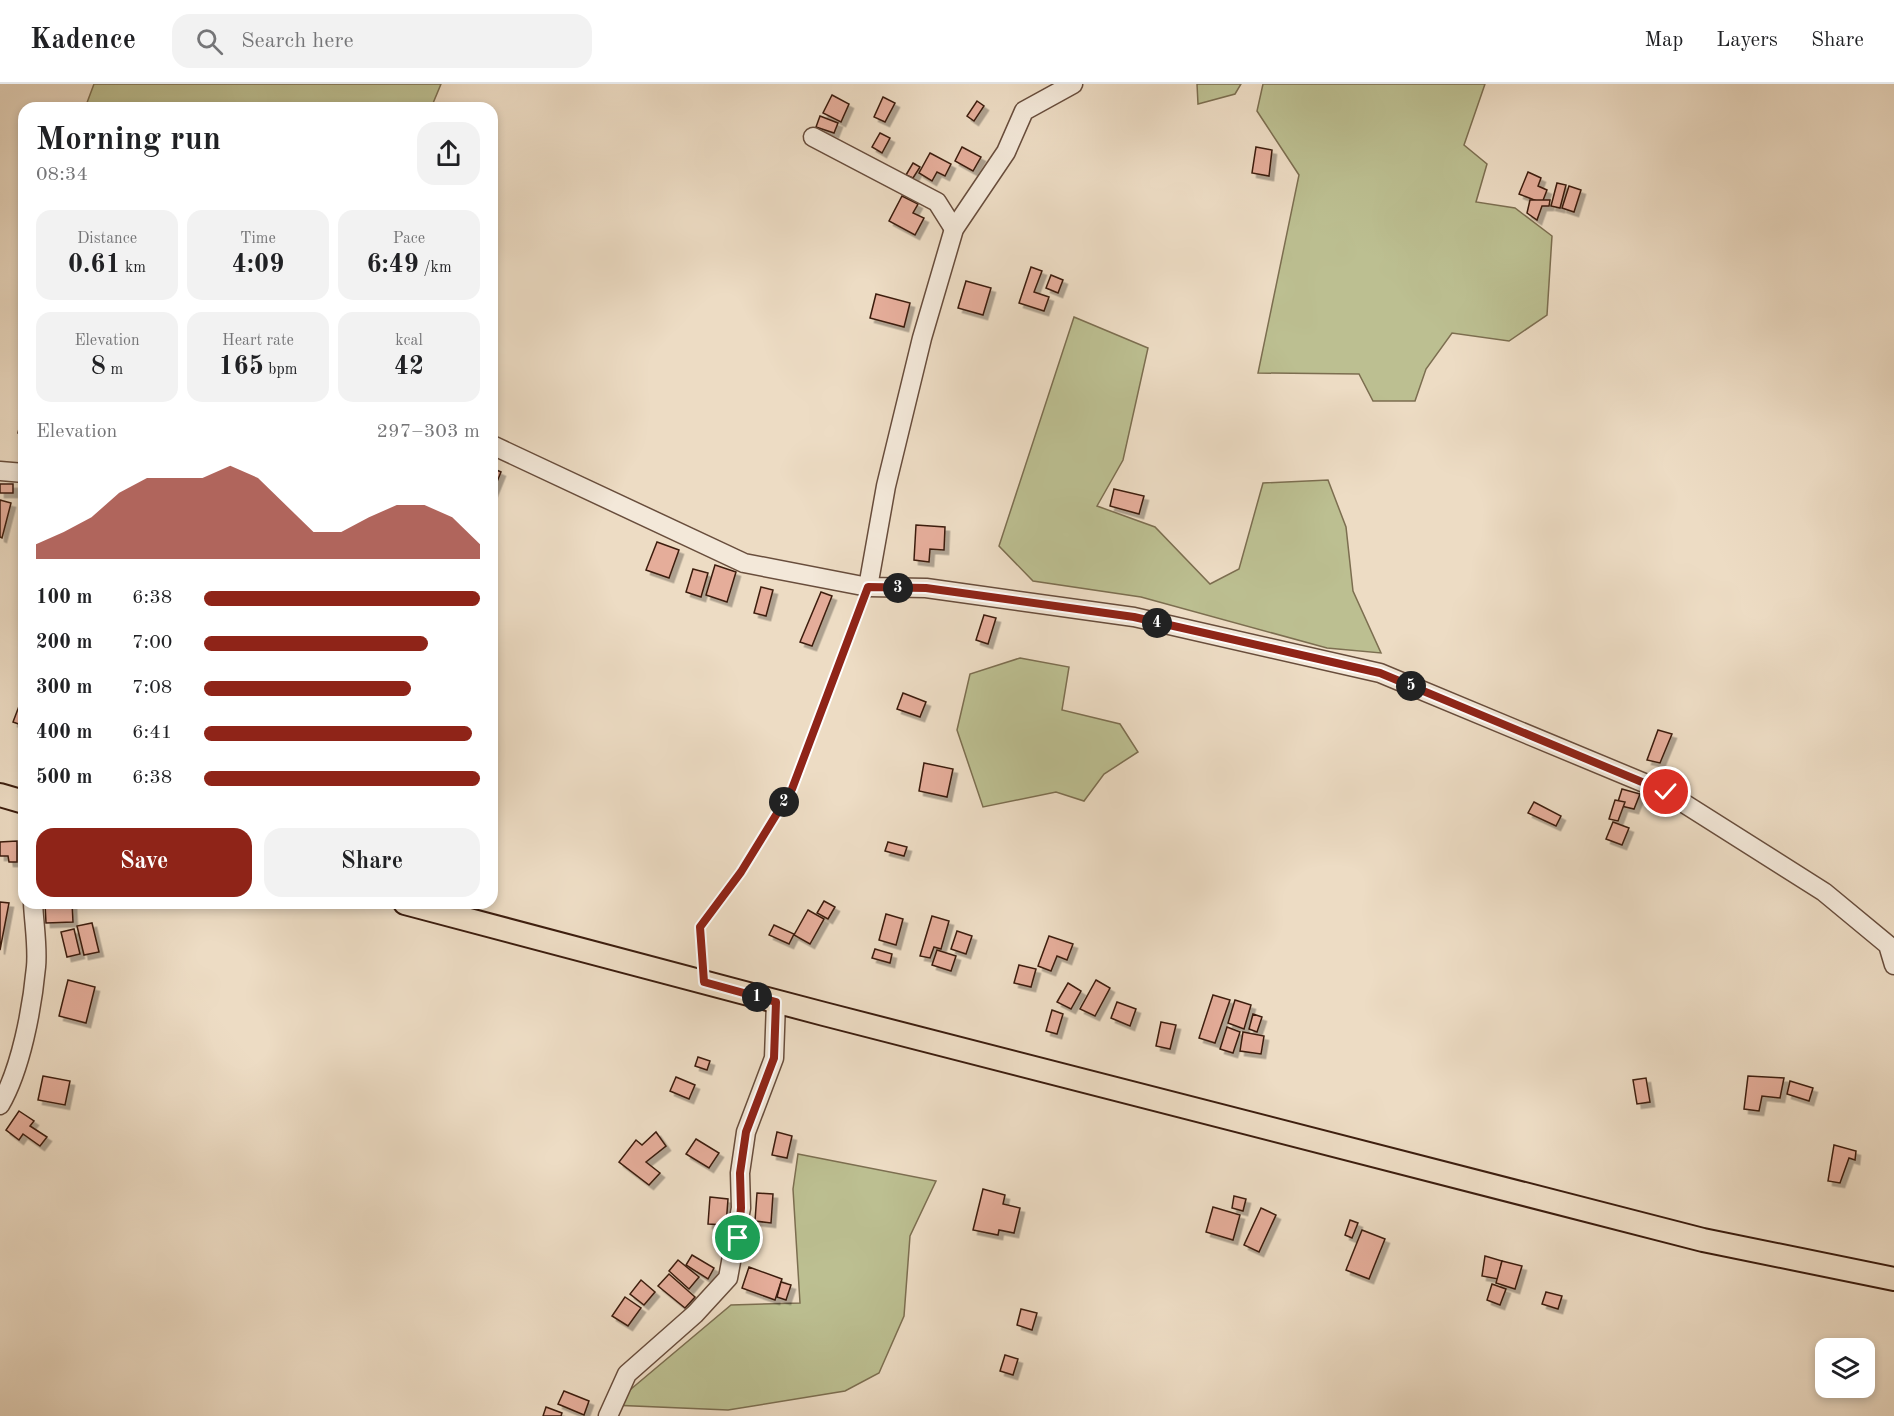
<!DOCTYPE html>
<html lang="en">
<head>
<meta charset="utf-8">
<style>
  :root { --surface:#fff; --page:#f2f2f2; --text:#202124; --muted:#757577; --line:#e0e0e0; --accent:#8f2418 }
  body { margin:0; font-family:"Old Standard TT",serif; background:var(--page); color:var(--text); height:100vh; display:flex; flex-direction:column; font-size:22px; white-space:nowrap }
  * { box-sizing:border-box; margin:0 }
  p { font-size:20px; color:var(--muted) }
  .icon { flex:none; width:33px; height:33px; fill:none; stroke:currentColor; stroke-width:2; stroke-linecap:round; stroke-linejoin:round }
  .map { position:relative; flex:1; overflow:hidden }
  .side { position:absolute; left:18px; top:18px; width:480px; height:807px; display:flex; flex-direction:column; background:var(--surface); border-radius:18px; box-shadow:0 3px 9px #0003 }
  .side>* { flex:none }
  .buttons { position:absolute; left:1815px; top:1254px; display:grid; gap:12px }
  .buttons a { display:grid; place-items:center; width:60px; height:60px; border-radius:12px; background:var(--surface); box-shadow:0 3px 9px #0003; font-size:30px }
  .pin { position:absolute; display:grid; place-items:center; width:51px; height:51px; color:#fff; margin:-26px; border:3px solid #fff; border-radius:50%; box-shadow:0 2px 6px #0007 }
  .km { position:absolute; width:30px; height:30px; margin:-15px; border-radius:50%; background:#222; color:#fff; font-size:16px; line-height:30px; text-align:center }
  .round { display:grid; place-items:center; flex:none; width:63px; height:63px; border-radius:18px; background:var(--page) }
  .headline { display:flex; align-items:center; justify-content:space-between; height:102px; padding:0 18px }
  h1 { font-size:33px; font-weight:700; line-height:45px }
  .metrics { display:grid; grid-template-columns:repeat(3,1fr); gap:9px; height:102px; padding:6px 18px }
  .metrics div { display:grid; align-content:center; border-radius:15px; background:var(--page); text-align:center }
  .metrics b { font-size:26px; font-weight:700 }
  .metrics small { font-size:16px; font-weight:400 }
  .metrics p { font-size:16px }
  .chart { height:168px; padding:12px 18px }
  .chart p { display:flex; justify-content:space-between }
  .chart svg { width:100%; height:108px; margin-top:6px; fill:var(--accent); opacity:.7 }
  .primary-button { display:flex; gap:12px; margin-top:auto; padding:12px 18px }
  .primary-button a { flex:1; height:69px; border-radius:18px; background:var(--accent); color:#fff; font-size:24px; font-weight:700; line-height:69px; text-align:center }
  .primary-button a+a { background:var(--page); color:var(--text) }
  ul { padding:0 18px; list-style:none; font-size:20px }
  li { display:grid; grid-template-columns:96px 72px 1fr; align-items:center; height:45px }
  li i { height:15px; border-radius:8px; background:var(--accent) }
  header { display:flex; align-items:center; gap:36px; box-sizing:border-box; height:84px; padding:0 30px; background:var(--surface); border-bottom:2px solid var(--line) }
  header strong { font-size:28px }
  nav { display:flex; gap:33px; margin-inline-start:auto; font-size:21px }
  .search { width:420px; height:54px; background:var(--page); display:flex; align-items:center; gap:15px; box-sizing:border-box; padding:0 21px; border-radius:18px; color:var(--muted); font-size:22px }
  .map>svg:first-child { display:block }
</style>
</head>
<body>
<header>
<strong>Kadence</strong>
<div class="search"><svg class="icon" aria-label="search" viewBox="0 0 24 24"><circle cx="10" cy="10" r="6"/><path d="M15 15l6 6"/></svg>Search here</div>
<nav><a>Map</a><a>Layers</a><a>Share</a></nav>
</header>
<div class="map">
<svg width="1894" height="1332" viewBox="0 0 1894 1332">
  <defs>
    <filter id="shadow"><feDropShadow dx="4.5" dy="4.5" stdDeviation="0" flood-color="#0004"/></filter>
  </defs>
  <rect width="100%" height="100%" fill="#eddcc4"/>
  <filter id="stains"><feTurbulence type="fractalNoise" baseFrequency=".00333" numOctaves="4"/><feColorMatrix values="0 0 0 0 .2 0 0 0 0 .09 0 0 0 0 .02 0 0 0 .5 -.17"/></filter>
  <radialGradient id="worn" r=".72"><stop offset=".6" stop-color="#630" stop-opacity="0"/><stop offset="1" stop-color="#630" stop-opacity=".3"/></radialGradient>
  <g fill="#bcbf91" stroke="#7c6e50" stroke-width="1.5">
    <path d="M94,0H441L431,24H85Z"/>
    <path d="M1197,0H1241L1235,10L1198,20Z"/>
    <path d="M1263,0H1485L1464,61L1487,80L1476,118L1515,124L1552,152L1547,231L1509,257L1452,249L1426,285L1415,317H1373L1359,290L1258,289L1299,91L1257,27Z"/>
    <path d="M1074,233L1148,264L1123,376L1097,422L1155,443L1210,500L1239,485L1263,399L1328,396L1346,443L1353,507L1381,569L1327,564L1141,513L1033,497L999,462Z"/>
    <path d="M1020,574L1069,583L1062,626L1120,640L1138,668L1104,690L1084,717L1056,708L983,723L957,646L970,590Z"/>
    <path d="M798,1070L936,1097L910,1152L904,1232L879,1289L845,1307L728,1326L612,1321L731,1221L800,1219L793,1105Z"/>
  </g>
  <g fill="#e5ad9a" stroke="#3c1d0e" stroke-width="1.5" filter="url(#shadow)">
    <path d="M832,11L849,20L841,38L823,29Z"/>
    <path d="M883,13L895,19L885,38L874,33Z"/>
    <path d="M977,17L984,22L974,37L967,32Z"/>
    <path d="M820,32L838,39L834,49L816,43Z"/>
    <path d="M880,49L890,54L882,69L872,63Z"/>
    <path d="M962,63L981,73L973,87L955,77Z"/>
    <path d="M1256,63L1272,66L1269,92L1252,89Z"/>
    <path d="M930,69L951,80L945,92L937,88L932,97L919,89Z"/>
    <path d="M913,79L920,83L913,94L906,91Z"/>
    <path d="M1528,88L1541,94L1538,102L1547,106L1542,119L1519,110Z"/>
    <path d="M1557,99L1566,101L1560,124L1551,122Z"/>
    <path d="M1569,102L1581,106L1574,128L1562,124Z"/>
    <path d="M902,112L918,120L913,129L924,134L915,151L889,137Z"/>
    <path d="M1530,116H1550L1549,122H1542L1537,136L1527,129Z"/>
    <path d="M1031,183L1042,187L1034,208L1049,213L1044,227L1019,219Z"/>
    <path d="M1051,191L1063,196L1058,209L1046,204Z"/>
    <path d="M966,197L991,204L983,231L958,224Z"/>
    <path d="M876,210L910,219L904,243L870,234Z"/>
    <path d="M21,336L24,337V351L18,349Z"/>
    <path d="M492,384L501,388L492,410Z"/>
    <rect x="0" y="400" width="13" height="9"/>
    <path d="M1114,405L1144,412L1139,430L1110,422Z"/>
    <path d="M0,416L11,419L2,454L0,453Z"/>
    <path d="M916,441L945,443L944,466L930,465L929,478L914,476Z"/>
    <path d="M657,458L679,466L669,494L646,486Z"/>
    <path d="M715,481L736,488L727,518L706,511Z"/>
    <path d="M693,485L708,489L701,513L686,508Z"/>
    <path d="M761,503L773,506L766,532L754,529Z"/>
    <path d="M821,508L832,512L812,562L800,558Z"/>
    <path d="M984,531L996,534L988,560L976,556Z"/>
    <path d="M24,609V642L13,638Z"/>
    <path d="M903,609L926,618L920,633L897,625Z"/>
    <path d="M1658,646L1672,650L1660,679L1647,676Z"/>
    <path d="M924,679L953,685L947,713L919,707Z"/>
    <path d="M1622,705L1640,710L1634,725L1617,721Z"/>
    <path d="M1615,716L1625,718L1618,737L1609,735Z"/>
    <path d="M1534,718L1561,732L1556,742L1528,729Z"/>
    <path d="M1613,738L1629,744L1622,761L1606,755Z"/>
    <path d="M17,757V778H9L8,772H0V758Z"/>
    <path d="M888,758L907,763L904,772L885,767Z"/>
    <path d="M824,817L835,823L828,835L817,829Z"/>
    <path d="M0,818L9,819L0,866Z"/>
    <path d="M45,819H72L73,838L46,839Z"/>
    <path d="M808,826L824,835L810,860L794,851Z"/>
    <path d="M886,830L903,835L896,861L879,856Z"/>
    <path d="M932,832L949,837L941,865L934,863L930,874L920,872Z"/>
    <path d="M92,839L99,868L84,871L77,842Z"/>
    <path d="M774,841L794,850L789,860L769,851Z"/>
    <path d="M74,845L80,870L67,873L61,848Z"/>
    <path d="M957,847L972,852L966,870L951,865Z"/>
    <path d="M1049,852L1073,860L1067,876L1057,872L1051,887L1038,882Z"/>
    <path d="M875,865L892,870L890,879L872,874Z"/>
    <path d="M937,866L956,872L951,887L932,881Z"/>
    <path d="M1019,881L1036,885L1031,903L1014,899Z"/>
    <path d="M68,896L95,903L86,939L59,932Z"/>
    <path d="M1096,896L1110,904L1095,932L1080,925Z"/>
    <path d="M1068,899L1081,907L1071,925L1057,918Z"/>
    <path d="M1213,911L1230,916L1215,959L1199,954Z"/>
    <path d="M1235,916L1251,921L1244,945L1228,939Z"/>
    <path d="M1117,918L1136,925L1130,942L1111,934Z"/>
    <path d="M1052,926L1063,930L1057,950L1046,947Z"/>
    <path d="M1253,930L1262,933L1257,948L1249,945Z"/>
    <path d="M1161,938L1176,941L1170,965L1156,962Z"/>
    <path d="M1227,943L1240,948L1233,969L1220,965Z"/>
    <path d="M1243,948L1264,952L1261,970L1240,967Z"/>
    <path d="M698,973L710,977L707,986L695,982Z"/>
    <path d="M43,992L70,997L65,1021L38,1016Z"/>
    <path d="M1748,992L1784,994L1780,1014L1762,1012L1759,1027L1744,1025Z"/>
    <path d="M676,993L695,1001L689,1015L670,1007Z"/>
    <path d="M1646,994L1650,1018L1637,1020L1633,996Z"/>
    <path d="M1790,997L1813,1004L1809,1017L1787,1010Z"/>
    <path d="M19,1027L34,1037L30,1042L47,1053L40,1062L23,1050L19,1056L6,1046Z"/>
    <path d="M656,1048L666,1062L646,1078L660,1089L649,1101L619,1078L636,1056L642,1061Z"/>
    <path d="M777,1048L792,1052L787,1074L772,1071Z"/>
    <path d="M696,1055L719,1069L709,1084L686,1070Z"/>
    <path d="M1834,1061L1856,1067L1855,1076L1849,1074L1840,1099L1828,1097Z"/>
    <path d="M983,1105L1005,1111L1003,1120L1020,1124L1014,1149L999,1146L998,1151L973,1146Z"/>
    <path d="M757,1109L773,1110L771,1139L755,1137Z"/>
    <path d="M1234,1112L1246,1115L1243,1127L1232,1124Z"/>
    <path d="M710,1113L728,1115L726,1141L708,1140Z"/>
    <path d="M1213,1123L1240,1131L1233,1156L1206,1148Z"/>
    <path d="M1261,1124L1276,1131L1259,1168L1244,1161Z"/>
    <path d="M1350,1136L1358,1139L1352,1154L1345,1151Z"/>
    <path d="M1362,1146L1385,1155L1369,1195L1346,1186Z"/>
    <path d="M692,1171L714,1184L708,1195L686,1181Z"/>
    <path d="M1485,1172L1502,1177L1498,1195L1482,1192Z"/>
    <path d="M678,1176L699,1193L689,1205L669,1187Z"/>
    <path d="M1502,1177L1522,1182L1515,1205L1496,1199Z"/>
    <path d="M749,1183L782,1195L775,1216L742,1204Z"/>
    <path d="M669,1190L695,1213L685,1224L658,1202Z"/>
    <path d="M641,1196L655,1208L644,1221L630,1210Z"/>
    <path d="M781,1198L791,1201L786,1216L777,1213Z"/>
    <path d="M1492,1200L1506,1205L1500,1221L1487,1216Z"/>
    <path d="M1546,1208L1562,1212L1558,1225L1542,1220Z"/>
    <path d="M625,1213L641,1224L628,1242L612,1232Z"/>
    <path d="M1021,1225L1037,1229L1032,1246L1017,1241Z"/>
    <path d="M1005,1271L1018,1275L1013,1291L1000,1287Z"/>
    <path d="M564,1307L589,1317L584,1331L558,1320Z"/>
    <path d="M546,1323L562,1329L561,1332H543Z"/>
  </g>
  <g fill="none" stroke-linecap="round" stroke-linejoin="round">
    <g stroke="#684d3c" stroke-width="21">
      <g id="minor">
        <path d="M813,53L937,118L954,145"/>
        <path d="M492,361L744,479L868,503L926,504L1134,533L1380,589L1666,708L1824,808L1888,861L1894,881"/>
        <path d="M0,387L24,389"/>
        <path d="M868,503L886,402L922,254L954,145L1006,68L1024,27L1073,0"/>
        <path d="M0,1021C21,985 32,925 36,883C38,863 34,840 33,819"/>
        <path d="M608,1332L627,1290L695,1230L728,1194L741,1124L740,1089L746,1048L774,974L776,918"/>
      </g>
    </g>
    <g stroke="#3c1d0e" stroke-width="26">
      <g id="major">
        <path d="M0,711L24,718"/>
        <path d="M405,819L824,930L1703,1156L1894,1195"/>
      </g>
    </g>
    <path stroke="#3c1d0e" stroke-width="3" stroke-dasharray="1.5 3" stroke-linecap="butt" d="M702,879L700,843L741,787L792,705L862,519"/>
    <use href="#minor" stroke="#f3e8d9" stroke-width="18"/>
    <use href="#major" stroke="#eddcc4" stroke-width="22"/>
  </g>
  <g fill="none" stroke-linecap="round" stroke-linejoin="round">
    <g stroke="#fff" stroke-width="12">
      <path id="route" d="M738,1154L741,1124L740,1089L746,1048L774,974L776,918L704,898L700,843L741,788L792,705L868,503L926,504L1134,533L1380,589L1666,708"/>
    </g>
    <use href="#route" stroke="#8f2418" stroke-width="8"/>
  </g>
  <rect width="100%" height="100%" filter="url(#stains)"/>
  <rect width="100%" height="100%" fill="url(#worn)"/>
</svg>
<div class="buttons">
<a><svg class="icon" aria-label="layers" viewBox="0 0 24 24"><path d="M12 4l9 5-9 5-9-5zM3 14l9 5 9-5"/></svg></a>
</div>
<div class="pin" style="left:738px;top:1154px;background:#1e9e55"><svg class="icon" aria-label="arrive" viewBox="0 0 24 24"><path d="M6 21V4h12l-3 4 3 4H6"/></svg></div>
<div class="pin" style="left:1666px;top:708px;background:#d93025"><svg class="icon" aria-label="check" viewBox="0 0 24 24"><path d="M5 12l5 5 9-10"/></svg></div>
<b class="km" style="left:757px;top:913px">1</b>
<b class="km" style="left:784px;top:718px">2</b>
<b class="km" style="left:898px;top:504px">3</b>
<b class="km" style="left:1157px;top:539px">4</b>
<b class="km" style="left:1411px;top:602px">5</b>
<section class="side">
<div class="headline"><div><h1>Morning run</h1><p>08:34</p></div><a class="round"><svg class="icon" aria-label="share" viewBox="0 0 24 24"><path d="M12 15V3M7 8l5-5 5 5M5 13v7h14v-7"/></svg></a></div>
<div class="metrics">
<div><p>Distance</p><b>0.61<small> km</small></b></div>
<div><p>Time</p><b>4:09</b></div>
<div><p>Pace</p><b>6:49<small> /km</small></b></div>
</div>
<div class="metrics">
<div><p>Elevation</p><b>8<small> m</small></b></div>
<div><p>Heart rate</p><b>165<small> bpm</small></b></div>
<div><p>kcal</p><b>42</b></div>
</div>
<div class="chart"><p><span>Elevation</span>297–303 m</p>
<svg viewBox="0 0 160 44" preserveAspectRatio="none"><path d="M0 44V38L10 33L20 27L30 17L40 11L50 11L60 11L70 6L80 11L90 22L100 33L110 33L120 27L130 22L140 22L150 27L160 38V44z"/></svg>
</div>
<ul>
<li><b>100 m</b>6:38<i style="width:100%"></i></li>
<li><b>200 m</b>7:00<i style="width:81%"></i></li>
<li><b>300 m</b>7:08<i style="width:75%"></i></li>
<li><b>400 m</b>6:41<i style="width:97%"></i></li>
<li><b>500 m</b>6:38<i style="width:100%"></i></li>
</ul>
<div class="primary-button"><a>Save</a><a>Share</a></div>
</section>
</div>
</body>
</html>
